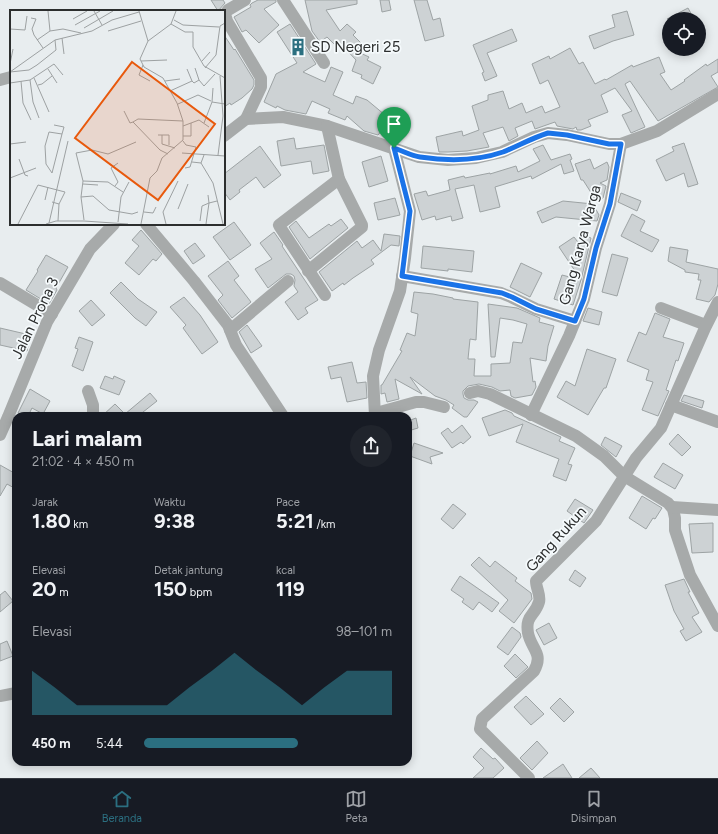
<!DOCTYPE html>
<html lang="id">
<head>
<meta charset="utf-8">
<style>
  :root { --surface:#171b24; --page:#20242c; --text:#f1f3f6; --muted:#9ea1a6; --line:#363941; --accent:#2b6f80 }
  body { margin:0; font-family:Figtree,sans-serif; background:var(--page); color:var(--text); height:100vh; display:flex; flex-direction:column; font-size:15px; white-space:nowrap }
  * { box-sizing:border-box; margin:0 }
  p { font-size:13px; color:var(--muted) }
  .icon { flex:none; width:22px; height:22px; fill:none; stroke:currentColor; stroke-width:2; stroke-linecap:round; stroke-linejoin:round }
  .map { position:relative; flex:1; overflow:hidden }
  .side { position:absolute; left:12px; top:412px; width:400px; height:354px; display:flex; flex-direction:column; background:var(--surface); border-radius:12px; box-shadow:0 2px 10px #0003 }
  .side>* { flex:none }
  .buttons { position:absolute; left:662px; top:12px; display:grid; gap:8px }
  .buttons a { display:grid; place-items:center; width:44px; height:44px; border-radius:50%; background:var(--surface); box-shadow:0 2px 10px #0003; font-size:20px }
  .pin { position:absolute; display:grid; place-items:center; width:34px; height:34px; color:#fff; margin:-41px -17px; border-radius:50% 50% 50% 0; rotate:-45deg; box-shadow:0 0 4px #0007 }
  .pin .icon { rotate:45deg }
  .round { display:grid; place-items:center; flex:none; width:42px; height:42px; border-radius:21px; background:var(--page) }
  .summary { display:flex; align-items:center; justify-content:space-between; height:68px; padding:0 20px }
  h1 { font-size:22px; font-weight:700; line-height:30px }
  .stats { display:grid; grid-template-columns:repeat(3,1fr); gap:6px; height:68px; padding:4px 20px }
  .stats div { display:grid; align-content:center }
  .stats b { font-size:20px; font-weight:700 }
  .stats small { font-size:11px; font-weight:400 }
  .stats p { font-size:11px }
  .chart { height:112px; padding:8px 20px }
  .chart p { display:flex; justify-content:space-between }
  .chart svg { width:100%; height:72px; margin-top:4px; fill:var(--accent); opacity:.7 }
  ul { padding:0 20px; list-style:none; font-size:13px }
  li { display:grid; grid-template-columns:64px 48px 1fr; align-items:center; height:30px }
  li i { height:10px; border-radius:5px; background:var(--accent) }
  .tabs { display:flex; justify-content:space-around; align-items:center; height:56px; border-top:1px solid var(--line); background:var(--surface); font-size:11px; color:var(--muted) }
  .tabs a { display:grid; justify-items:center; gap:2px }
  .tabs .active { color:var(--accent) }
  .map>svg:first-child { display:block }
</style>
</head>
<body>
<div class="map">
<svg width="718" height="778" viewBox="0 0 718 778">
  <rect width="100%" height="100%" fill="#e8edef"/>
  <g fill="#cdd2d4" stroke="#9da3a4">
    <path d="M211,0H223L225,3L218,11Z"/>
    <path d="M258,0H276V2L264,9L279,25L259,43L246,30L242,32L234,17L251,7L250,5L252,3Z"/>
    <path d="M305,0H357V4L326,10L340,31L347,24L356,32L353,35L362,44L356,51L369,57L367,60L381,67L373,84L361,78L362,75L352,71L356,60L342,45L339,49L327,37L320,42L312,31Z"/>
    <path d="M380,0H389L391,10L382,12Z"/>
    <path d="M414,0H427L433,20L440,18L444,36L425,41Z"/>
    <path d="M688,8L694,19H667Z"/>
    <path d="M627,11L634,35L613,41L594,49L589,36L615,27L612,15Z"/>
    <path d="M290,24L316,64L303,72L325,82L331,67L343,72L333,95L353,104L356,96L367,100L391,120L378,135L364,131L347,116L345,120L328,113L330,109L312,101L306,114L285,110L277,106L276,108L264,102L276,74L297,63L277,32Z"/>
    <path d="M512,29L517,41L487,53L497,76L485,81L482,73L484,72L473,45Z"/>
    <path d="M224,35L234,50L235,49L254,80V85L252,89L242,98L231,105L230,103L224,107Z"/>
    <path d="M570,48L579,64L583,62L595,84L605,79L606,80L632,65L633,67L659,57L665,72L660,74L671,90L685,81L684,80L706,64L707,66L718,59V72L711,76L718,87L658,121L630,81L625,84L645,127L631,133L622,115L632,111L615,88L601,95L608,112L588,120L591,126L581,130H577L576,127L573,129L557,126L555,122L535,129L532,121L515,128L518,136L509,141L503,127L483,133L489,147L467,151L448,152H439L436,137L462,131L463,136L479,130L472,106L488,100V95L503,91L509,109L522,103L526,113L542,106L545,113L560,107L548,80L540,84L532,64L549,56L550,59Z"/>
    <path d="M294,138L296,149L324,145L329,171L313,174L311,161L281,166L277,141Z"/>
    <path d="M684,143L698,184L688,187L684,173L666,181L656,160L674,151L672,147Z"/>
    <path d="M543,145L551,160L570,154L572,159L570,160L574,171L564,174L561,164L532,179L531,176L495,187L500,207L480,212L474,185L455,189L463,218L452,221L451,216L436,220L435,216L422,220L414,194L426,191L428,196L450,190L448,180L464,176L465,178L490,173V174L516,166L518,172L540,161L533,149Z"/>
    <path d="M260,146L281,175L264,188L256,177L239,190L240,192L230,200L224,192V174Z"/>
    <path d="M381,156L388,181L369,187L362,162Z"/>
    <path d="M590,159L594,169L607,162L609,167L607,180L600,183L606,186L603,198L597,202L583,180H581L575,164Z"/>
    <path d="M621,193L641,201L637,211L618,202Z"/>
    <path d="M395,198L400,215L378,220L374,203Z"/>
    <path d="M563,201L593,204L599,215L597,221L556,217L542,223L537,212Z"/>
    <path d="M632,214L645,221L640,231L659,240L652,252L621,236Z"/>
    <path d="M341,219L348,228L310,259L289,227L296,221L309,238L329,224L331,226Z"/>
    <path d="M234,222L251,245L230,260L213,237Z"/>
    <path d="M141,230L162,254L156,261L153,259L139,275L125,263L139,246L132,240Z"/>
    <path d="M274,232L283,245L282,246L318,300L305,308L308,313L298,320L285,302L298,292L294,286L295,280L294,276L291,274H286L268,288L255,269L272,259L260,243Z"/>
    <path d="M384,234L400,236L399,246L391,245L371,260L374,264L353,278L344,285L343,283L332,291L319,272L357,241L362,248L373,240L381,251Z"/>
    <path d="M586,236L591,238L581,280L559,247L574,237L581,246Z"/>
    <path d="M195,243L205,256L193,264L184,251Z"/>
    <path d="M423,246L474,251L472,272L448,269V271L421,268Z"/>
    <path d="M670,247L688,250L686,262L718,269V284L715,295L709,302L696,299L701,280H698L699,274L685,272V270L668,261Z"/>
    <path d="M612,254L628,258L617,296L602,292Z"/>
    <path d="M46,255L68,267L56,288L57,290L49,304L26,290L38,271L37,270Z"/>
    <path d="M228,261L239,276L234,280L251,302L232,318L218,300L223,295L208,276Z"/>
    <path d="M521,263L542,273L530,297L510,287Z"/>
    <path d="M562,275L581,280L573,305L554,299Z"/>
    <path d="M121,282L138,299L157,312L146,326L135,318L110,293Z"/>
    <path d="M414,292L433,294L453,298V299L478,302L476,340L470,339L468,359H475L474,376H491V364L510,363L513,342L522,343L527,324L513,320L500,318L495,357H491L488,304L517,308L540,318L539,322L554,326L548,346L546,361L530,358L533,382L535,381L536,387L532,395L515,398L511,396L510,390L500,391L492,387L479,384L468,386L463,391V394L464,398L468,400H474L478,402L467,417H464L452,408L454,405L446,400L435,396L410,377L422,394L395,379L399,399L387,402L385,393L381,394V385H382L402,351L400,350L407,333L415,336L418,314L411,312Z"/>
    <path d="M184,297L200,315L218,342L202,354L183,328L186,325L170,307Z"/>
    <path d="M91,300L105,315L92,326L79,311Z"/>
    <path d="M588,308L602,312L599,325L583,321Z"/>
    <path d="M655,313L670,319L663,337L684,343L678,361L676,360L666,390L669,391L658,416L642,410L653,382L646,380L649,370L627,361L639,332L646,335Z"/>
    <path d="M247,325L262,346L251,353L239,332Z"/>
    <path d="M0,328L30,335L27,351L0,345Z"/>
    <path d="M79,337L93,342L83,371L72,366L78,349L75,348Z"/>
    <path d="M587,349L616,359L606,388H604L588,415L557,397L566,381L575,386Z"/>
    <path d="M352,362L357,383L366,382L367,398L347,402L341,377L331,379L328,367Z"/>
    <path d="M105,376L113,379L114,376L125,381L119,395L100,388Z"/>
    <path d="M30,389L50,401L43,414L32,408L28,416H22L18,413Z"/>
    <path d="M150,393L157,401L138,416H102L115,404L125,414Z"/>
    <path d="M684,395L704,401L702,408L681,401Z"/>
    <path d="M505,410L512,413L514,416L561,437L559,441L575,448L568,464L572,465L566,481L553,476L559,459L516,442L523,424L489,436L482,418Z"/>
    <path d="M416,418L418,428L408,431V421Z"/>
    <path d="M462,425L471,437L463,444L461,442L452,448L441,433L448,428L452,433Z"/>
    <path d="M678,434L691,447L682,456L669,444Z"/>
    <path d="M605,437L622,446L616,457L601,445Z"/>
    <path d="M414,443L443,453L430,457L432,464L410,456Z"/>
    <path d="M663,463L683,475L675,489L654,477Z"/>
    <path d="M0,465L16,474V489L7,484L0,496Z"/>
    <path d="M642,496L662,508L655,519L653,518L646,529L629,518Z"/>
    <path d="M575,499L593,510L584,523L567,511Z"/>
    <path d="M453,504L466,514L453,529L441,519Z"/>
    <path d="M713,523V552L692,553L689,524Z"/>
    <path d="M479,557L490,567L495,561L517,578L515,581L531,593L532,599L514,623L499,611L508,600L471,565Z"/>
    <path d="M575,570L586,578L580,587L569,580Z"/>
    <path d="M460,576L499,603L492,612L479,602L473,610L462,602L464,599L451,590Z"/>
    <path d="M684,579L690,592H688L699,613L692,617L702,632L686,641L680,631L684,629L674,611L665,585Z"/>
    <path d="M5,591L13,601L0,612V595Z"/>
    <path d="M549,623L557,638L544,645L536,630Z"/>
    <path d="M512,627L520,633L521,637L508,655L497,647Z"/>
    <path d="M7,641L13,656L0,661V644Z"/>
    <path d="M515,654L528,667L516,678L504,666Z"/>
    <path d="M526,696L544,714L531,725L514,707Z"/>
    <path d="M560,698L574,712L564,722L550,708Z"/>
    <path d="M537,741L548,753L532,770L520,758Z"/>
    <path d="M481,748L493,759L495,758L504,768L493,778H473L484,768L473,757Z"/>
    <path d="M563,764L572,778H543Z"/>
    <path d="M591,768L600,778H579Z"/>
  </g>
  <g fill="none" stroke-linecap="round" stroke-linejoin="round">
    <g stroke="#a7aaaa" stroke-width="12">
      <path d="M245,0L228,10L225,14L227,21L261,78V87L246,119"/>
      <path d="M283,0L324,63"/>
      <path d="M0,80L11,77"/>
      <path d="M224,136L246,119L283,117L327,126L419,157L448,160L476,158L502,152L534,137L548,133L567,135L609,144H621L657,131L718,94"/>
      <path d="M146,224L194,281L228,325L236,345L283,416"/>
      <path d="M308,271L362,227V225L339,179L327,126"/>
      <path d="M402,276L501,293L511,297L536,309L575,321"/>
      <path d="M0,283L52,314"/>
      <path d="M325,295L280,227L279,225L339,179"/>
      <path d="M661,308L706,325"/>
      <path d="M230,330L288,281"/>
      <path d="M88,391L93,405V416"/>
      <path d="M470,393L478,391L490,394L576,436L604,456L624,476L668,503L673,509L675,518V530L690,575L718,626"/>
      <path d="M671,405L718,422"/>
      <path d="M376,413L416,402H424L444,407"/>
      <path d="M531,415L569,336L584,299L596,248L610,204L621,144"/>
      <path d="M375,416L373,376L379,350L400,291L405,258L410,211L394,148"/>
      <path d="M0,435L8,417L47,322L90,249L114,224"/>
      <path d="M672,507L718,510"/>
      <path d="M0,696L16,693"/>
      <path d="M529,778L480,729L482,719L534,671C544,653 531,649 528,633C525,615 535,616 539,602C541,596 536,588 536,581L596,521L636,458L661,428L705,328L718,302"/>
    </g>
  </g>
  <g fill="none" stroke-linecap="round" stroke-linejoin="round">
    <g stroke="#fff" stroke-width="8">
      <path id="route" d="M548,133L567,135L609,144H621L610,204L596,248L584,299L575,321L536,309L512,297L502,293L402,276L410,211L394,148C403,151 412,156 420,157C447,161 477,161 503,152C518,146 532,138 548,133Z"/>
    </g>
    <use href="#route" stroke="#1a73e8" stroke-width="5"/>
  </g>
  <defs>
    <g id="building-bare" transform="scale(1.38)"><path d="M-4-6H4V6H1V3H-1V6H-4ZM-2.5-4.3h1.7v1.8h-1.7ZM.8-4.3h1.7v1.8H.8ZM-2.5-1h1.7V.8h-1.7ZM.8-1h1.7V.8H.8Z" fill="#2b6f80" stroke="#f5fafc" stroke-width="2.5" paint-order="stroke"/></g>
  </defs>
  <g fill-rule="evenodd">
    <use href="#building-bare" x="298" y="47"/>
  </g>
  <g text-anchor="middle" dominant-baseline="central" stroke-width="3.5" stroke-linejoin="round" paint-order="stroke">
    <g font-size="15" fill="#2c2e2e" stroke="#f5fafc" text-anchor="start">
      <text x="311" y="47">SD Negeri 25</text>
    </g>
    <g font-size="15" fill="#2c2e2e" stroke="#f5fafc">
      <text transform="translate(580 245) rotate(-75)">Gang Karya Warga</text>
      <text transform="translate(35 318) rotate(-64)">Jalan Prona 3</text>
      <text transform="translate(556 539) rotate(-48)">Gang Rukun</text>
    </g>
  </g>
  <g transform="translate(10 10)">
    <rect width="215" height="215" fill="#e8edef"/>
    <path fill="none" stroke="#9da1a2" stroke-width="1" d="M84,1L92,15M129,1L138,31M21,8L26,9L22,19L24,25L33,38M63,9L77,1M164,10L173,15L209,17M161,14L175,22H183V37L194,56L215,68M65,15L90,1M74,18L103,1M0,19L15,20L17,6M40,21L53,19L71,23M98,21L131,11M52,28L54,44M27,30L40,21L38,1M131,51L157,50M192,51L200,42M0,54L3,39M133,55L129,65L140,71M185,58L189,70M195,58L206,45L210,16L215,13M38,59L47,73M177,59L182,71M0,62L45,30L82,21L102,10L129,2M0,62L19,60L27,55L46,40L45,30M24,68L39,102M20,70L23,92L29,108M11,71L13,93L21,110M155,71L170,69M0,73L20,70L44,54L53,65M28,75L32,74L42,66M160,81L182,71L184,73L189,70L194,76L205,64M202,92L215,94M168,94L188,85L201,91M114,101L120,113L123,112L150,140L158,144M123,112L128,109L173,111M194,113L202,92L203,78M44,115L54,117L52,124M173,116L189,110L199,117M39,122L52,124L42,163L36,154L35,136ZM148,125H159V135M152,125V134L165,138M173,126H181V113M173,131L176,135L186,137L180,157L175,158M0,134L16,132M172,143L215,146M208,145L213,106L210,66M9,149L15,165L18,166M182,152L191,153L194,145M191,153L203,173L213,214M0,168L26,158M73,171L98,172L113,182M73,174L88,175M105,176L108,172L101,158L108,153M198,185L199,193L207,191M71,187L83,186L99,200L122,204L128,202M35,190L38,177M42,192L49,194L48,211M168,199L178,174M134,202L143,203L146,197M74,210L71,187L73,171L66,143L82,140L98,144L126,132M190,211L192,196L199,193L196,214M108,212L111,187L119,172M39,213L58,131M8,214L28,175L55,182L49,194M36,214L46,211H74L118,214M131,214L140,168L147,161L152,148L173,130V111L167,93L153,68L134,57L130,49L138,31L161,14L166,1M156,214L153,202L168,171"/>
    <path fill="#e8590c" fill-opacity="0.15" stroke="#e8590c" stroke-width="2" d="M122,52L205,114L148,190L65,128Z"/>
    <rect width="215" height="215" fill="none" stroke="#2c2e2e" stroke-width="2"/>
  </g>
</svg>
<div class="buttons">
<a><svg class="icon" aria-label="locate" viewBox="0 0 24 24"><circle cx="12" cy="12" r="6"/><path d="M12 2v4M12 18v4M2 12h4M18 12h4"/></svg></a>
</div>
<div class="pin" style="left:394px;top:148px;background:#1e9e55"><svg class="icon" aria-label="arrive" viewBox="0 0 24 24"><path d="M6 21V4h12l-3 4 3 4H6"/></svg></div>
<section class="side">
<div class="summary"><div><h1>Lari malam</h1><p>21:02 · 4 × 450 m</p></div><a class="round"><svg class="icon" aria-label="share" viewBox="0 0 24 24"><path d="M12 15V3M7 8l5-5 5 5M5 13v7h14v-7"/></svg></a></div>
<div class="stats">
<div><p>Jarak</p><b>1.80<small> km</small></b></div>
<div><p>Waktu</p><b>9:38</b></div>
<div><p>Pace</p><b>5:21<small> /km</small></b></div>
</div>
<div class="stats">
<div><p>Elevasi</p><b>20<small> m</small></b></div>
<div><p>Detak jantung</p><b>150<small> bpm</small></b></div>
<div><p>kcal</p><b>119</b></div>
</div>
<div class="chart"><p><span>Elevasi</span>98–101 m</p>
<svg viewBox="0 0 160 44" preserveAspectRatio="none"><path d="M0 44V17L10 27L20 38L30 38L40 38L50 38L60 38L70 27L80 17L90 6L100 17L110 27L120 38L130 27L140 17L150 17L160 17V44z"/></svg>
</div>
<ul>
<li><b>450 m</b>5:44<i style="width:62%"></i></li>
</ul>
</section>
</div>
<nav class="tabs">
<a class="active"><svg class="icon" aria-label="home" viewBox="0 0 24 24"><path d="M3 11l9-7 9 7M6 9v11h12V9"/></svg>Beranda</a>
<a><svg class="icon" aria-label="map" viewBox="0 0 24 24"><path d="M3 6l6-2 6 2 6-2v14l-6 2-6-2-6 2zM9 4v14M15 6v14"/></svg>Peta</a>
<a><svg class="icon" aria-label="saved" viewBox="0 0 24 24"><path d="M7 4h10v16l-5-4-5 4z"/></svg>Disimpan</a>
</nav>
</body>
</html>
